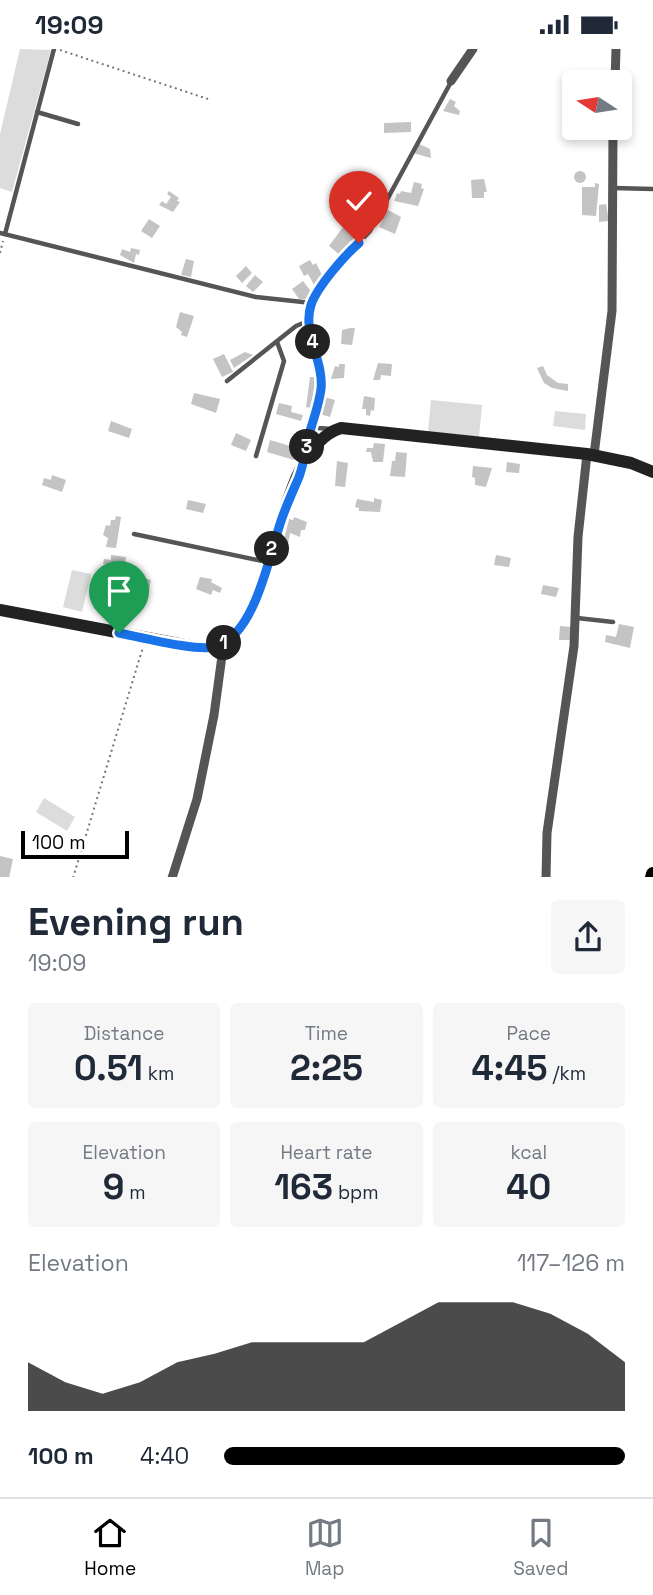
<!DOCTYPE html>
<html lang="en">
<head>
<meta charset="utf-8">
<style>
  :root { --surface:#fff; --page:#f6f6f7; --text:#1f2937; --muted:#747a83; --line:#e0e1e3; --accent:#000 }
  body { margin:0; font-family:"Space Grotesk",sans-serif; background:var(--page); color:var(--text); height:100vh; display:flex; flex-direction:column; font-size:26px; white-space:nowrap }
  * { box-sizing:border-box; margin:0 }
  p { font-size:23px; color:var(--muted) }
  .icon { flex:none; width:38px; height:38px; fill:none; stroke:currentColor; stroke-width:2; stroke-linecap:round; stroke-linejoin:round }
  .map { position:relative; height:828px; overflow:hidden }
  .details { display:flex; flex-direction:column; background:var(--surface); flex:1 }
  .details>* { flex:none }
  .needle { width:46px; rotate:282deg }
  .tools { position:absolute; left:562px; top:21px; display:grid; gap:14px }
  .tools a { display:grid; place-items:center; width:70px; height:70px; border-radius:7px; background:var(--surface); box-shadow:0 4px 10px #0003; font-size:35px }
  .scale { position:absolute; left:21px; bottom:18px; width:108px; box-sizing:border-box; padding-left:7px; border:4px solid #000; border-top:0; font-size:19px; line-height:24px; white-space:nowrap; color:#000; -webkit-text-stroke:5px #fff; paint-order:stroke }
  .pin { position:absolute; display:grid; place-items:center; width:60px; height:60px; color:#fff; margin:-72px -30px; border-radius:50% 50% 50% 0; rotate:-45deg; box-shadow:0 0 7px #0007 }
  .pin .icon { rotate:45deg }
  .km { position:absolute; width:35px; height:35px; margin:-18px; border-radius:50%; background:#222; color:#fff; font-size:19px; line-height:35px; text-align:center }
  .round { display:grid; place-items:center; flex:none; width:74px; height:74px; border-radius:7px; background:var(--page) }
  .overview { display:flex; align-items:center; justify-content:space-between; height:119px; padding:0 28px }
  h1 { font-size:38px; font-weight:600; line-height:52px }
  .stats { display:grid; grid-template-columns:repeat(3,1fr); gap:10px; height:119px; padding:7px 28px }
  .stats div { display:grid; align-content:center; border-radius:7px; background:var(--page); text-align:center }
  .stats b { font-size:35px; font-weight:600 }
  .stats small { font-size:19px; font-weight:400 }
  .stats p { font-size:19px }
  .chart { height:196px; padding:14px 28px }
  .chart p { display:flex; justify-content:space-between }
  .chart svg { width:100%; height:126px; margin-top:7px; fill:var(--accent); opacity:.7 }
  ul { padding:0 28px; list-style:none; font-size:23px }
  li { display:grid; grid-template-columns:112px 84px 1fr; align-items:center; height:52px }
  li i { height:18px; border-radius:9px; background:var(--accent) }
  .status { display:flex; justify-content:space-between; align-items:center; height:49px; padding:0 35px; background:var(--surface); direction:ltr }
  .status svg { height:19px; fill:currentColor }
  .tab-bar { display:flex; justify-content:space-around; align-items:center; height:98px; border-top:2px solid var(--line); background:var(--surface); font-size:19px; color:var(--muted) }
  .tab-bar a { display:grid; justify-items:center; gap:4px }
  .tab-bar .active { color:var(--accent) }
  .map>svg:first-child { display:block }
</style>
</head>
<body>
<div class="status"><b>19:09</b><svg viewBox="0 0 49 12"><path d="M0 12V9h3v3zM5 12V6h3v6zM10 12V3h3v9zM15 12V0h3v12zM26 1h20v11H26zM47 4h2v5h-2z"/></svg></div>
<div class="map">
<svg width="653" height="829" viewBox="0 0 653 829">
  <rect width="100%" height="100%" fill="#fff"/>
  <g fill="#dcdcdc">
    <path d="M20,0L51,1L12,143L0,139V85Z"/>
    <path d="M431,351L482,356L479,388L428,383Z"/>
    <path d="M555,362L586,365L585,381L553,377Z"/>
    <path d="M72,521L91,525L82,563L63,558Z"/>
    <path d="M44,749L75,768L67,782L36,763Z"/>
  </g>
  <g fill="#c4c4c4">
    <path d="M450,50L456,53L454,57L460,62L459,66L443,62Z"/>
    <path d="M411,73V83L384,84V74Z"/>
    <path d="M419,95L430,100L431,109L413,104Z"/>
    <circle cx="580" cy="128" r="6"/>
    <path d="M484,130L487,143H484V149H472L471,131Z"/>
    <path d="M414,133L422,135L421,139L424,140L418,157L394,152L397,144L400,145L401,142L411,144Z"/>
    <path d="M595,134L599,135L596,167L582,166V138H595Z"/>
    <path d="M169,142L179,149L177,152L180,153L173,163L159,156L162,152L166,155L171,148L167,145Z"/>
    <path d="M606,155L609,172L599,173V156Z"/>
    <path d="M388,161L401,168L395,185L379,178Z"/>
    <path d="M354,168L368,178L361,187L357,184L354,188L358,190L354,194L351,192L340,206L329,197L343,178L345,179Z"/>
    <path d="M149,170L160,177L152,189L141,182Z"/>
    <path d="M131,199L140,201L139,206L136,205L134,214L120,206L122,200L130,203Z"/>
    <path d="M186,210L194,212L191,228L181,226Z"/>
    <path d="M310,211L313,216L316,214L324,230L314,236L308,225L304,227L299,217Z"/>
    <path d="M246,217L252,224L242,234L236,227Z"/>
    <path d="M255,226L263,233L253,243L246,237Z"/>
    <path d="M303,232L313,245L309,250H299L292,240Z"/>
    <path d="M180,263L194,267L187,288L181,286L182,283L176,278Z"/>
    <path d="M350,279H355L352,296L341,295L342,281Z"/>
    <path d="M245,303L253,306L234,319L230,311Z"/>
    <path d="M224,305L233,323L222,328L213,310Z"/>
    <path d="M378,314L392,315L391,327L381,326L380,331H373Z"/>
    <path d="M339,315H345L344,329L331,330L335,317L339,318Z"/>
    <path d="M543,317L547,326L558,334L568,335V342L552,339L544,334L537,319Z"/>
    <path d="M310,328H316L311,359L306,358Z"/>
    <path d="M194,344L220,350L216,364L191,355Z"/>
    <path d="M364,347L375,349L374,362L371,361L370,367L366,366V360H362Z"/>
    <path d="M324,348L335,351L330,368L320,365Z"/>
    <path d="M279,354L292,357L291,363L303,366L301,372L276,365Z"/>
    <path d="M111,372L132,380L129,389L108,382Z"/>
    <path d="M236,384L251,391L246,402L231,396Z"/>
    <path d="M270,391L297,399L294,411L267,403Z"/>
    <path d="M374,394L385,395L383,413H373L371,403H366L367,399H373Z"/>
    <path d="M396,403L407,404L405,428L390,427L392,412H395Z"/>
    <path d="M337,412L348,414L345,438L335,437Z"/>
    <path d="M507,413L520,415L519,424L506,423Z"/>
    <path d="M473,417L492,419L486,438L475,436V429L472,428Z"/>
    <path d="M52,426L66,431L62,443L42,436L44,429L51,431Z"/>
    <path d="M374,449L382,451L380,463L359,462V459L355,458L357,450L374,453Z"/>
    <path d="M188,451L206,455L203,464L186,460Z"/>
    <path d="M116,467L121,468L116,499L106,498L108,489L103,486L106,476L110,477L111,471H115Z"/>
    <path d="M294,468L307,473L305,481H301L300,488L290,484L288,495H283L289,470L293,471Z"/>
    <path d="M111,506L126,508L124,519L103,515L104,510L111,511Z"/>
    <path d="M496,506L511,509L509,518L494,516Z"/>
    <path d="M136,527L151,531L148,546L132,543Z"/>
    <path d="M200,528L212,530L211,533L222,539L220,544L213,541L211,546L196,540Z"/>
    <path d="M543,536L559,539L556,548L541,545Z"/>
    <path d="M619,575L634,578L630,599L605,593L606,586L616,588Z"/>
    <path d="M560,577L572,578L571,591H559Z"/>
    <path d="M0,807L13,810L9,829H0Z"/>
  </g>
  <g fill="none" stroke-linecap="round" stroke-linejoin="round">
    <g stroke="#777" stroke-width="2" stroke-dasharray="2 3.5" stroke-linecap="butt">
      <path d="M60,1L211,51"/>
      <path d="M0,204L3,192"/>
      <path d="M73,829L143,598"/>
    </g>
    <g stroke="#555" stroke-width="4.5">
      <path d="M37,63L78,75"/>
      <path d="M613,139L653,140"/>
      <path d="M0,184L256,248L312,254"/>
      <path d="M5,185L54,0"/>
      <path d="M227,332L296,277L308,272"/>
      <path d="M313,375L318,379L333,380"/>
      <path d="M306,402L321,336L308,272L312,254L345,208L370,182L451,33"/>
      <path d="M256,407L284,312L277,293"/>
      <path d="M134,485L267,513"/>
      <path d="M577,569L613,573"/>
    </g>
    <g stroke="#555" stroke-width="9">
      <path d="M451,32L473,0"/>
      <path d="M615,33L616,0"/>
      <path d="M594,406L612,262L613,79"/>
      <path d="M172,829L197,750L214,666L222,607L220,596"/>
      <path d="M546,829L547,784L574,597L578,488L587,405"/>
    </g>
    <path stroke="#222" stroke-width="12" d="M0,561L195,598C283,610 264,403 341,379L587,405L631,414L653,423"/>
    <path stroke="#000" stroke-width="14" d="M652,829L653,825"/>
  </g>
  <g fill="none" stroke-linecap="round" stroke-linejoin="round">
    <g stroke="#fff" stroke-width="14">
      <path id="route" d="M119,584C140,588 201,604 218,597C256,582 269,507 281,472C286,457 293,442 299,428C304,414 306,400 309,386C313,371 319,356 321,340C324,312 302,284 311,256C317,238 345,206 359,194"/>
    </g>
    <use href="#route" stroke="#1a73e8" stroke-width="9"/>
  </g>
</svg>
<div class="tools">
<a><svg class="needle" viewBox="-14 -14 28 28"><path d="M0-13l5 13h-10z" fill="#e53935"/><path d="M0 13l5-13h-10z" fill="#747a83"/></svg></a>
</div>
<div class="scale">100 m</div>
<div class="pin" style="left:119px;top:584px;background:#1e9e55"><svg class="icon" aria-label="arrive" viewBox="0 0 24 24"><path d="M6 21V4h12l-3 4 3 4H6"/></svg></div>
<div class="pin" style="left:359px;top:194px;background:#d93025"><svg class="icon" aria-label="check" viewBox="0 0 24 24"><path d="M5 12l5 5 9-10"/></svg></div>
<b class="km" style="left:224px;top:594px">1</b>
<b class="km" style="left:272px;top:500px">2</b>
<b class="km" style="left:307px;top:398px">3</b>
<b class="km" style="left:313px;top:293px">4</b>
</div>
<section class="details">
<div class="overview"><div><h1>Evening run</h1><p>19:09</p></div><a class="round"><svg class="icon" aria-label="share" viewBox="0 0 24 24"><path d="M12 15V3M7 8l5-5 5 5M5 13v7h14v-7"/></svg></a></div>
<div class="stats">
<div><p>Distance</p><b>0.51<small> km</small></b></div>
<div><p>Time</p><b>2:25</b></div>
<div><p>Pace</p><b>4:45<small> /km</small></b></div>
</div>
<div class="stats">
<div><p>Elevation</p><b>9<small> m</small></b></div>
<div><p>Heart rate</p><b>163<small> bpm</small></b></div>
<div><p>kcal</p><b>40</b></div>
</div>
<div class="chart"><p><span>Elevation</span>117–126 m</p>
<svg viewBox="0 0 160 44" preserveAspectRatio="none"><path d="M0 44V27L10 34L20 38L30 34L40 27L50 24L60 20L70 20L80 20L90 20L100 13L110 6L120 6L130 6L140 10L150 17L160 27V44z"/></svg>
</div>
<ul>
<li><b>100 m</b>4:40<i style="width:100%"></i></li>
</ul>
</section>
<nav class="tab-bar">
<a class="active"><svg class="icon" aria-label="home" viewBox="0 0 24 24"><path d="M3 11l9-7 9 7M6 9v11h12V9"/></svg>Home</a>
<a><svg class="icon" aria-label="map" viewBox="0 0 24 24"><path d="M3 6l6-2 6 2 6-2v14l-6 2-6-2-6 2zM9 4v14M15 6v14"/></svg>Map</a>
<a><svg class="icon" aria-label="saved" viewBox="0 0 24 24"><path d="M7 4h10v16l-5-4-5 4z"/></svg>Saved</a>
</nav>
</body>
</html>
